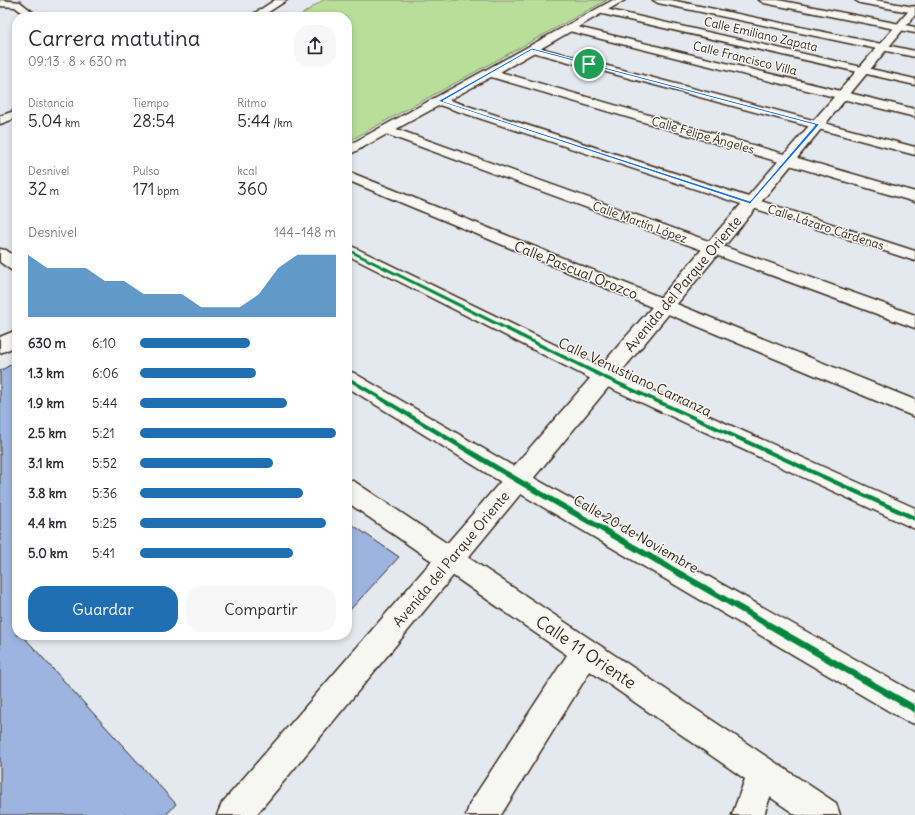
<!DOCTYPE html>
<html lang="es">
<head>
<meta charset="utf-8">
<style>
  :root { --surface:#fff; --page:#f7f7f7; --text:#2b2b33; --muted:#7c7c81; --accent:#1f6fb2 }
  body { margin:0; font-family:Delius,sans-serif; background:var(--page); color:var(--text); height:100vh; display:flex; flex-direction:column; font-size:15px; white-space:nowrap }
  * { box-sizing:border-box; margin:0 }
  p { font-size:13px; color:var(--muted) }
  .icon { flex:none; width:22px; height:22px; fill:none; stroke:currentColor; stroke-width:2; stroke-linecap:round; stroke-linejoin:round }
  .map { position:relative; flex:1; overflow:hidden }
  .sheet { position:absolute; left:12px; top:12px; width:340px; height:628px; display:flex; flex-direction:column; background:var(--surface); border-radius:16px; box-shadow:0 2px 6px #0003 }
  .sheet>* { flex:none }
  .pin { position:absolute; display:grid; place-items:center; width:34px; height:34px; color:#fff; margin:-17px; border:2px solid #fff; border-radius:50%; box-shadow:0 1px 4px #0007 }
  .round { display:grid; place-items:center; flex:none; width:42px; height:42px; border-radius:16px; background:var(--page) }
  .headline { display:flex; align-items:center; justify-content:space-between; height:68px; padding:0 16px }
  h1 { font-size:22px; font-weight:600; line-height:30px }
  .stats { display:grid; grid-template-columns:repeat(3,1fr); gap:6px; height:68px; padding:4px 16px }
  .stats div { display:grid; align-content:center }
  .stats b { font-size:17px; font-weight:600 }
  .stats small { font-size:11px; font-weight:400 }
  .stats p { font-size:11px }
  .chart { height:112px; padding:8px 16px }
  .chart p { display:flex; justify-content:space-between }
  .chart svg { width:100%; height:72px; margin-top:4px; fill:var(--accent); opacity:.7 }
  .button { display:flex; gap:8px; margin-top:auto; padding:8px 16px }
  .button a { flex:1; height:46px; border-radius:16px; background:var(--accent); color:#fff; font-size:16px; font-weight:600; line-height:46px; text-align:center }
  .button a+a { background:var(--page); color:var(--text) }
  ul { padding:0 16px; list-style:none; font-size:13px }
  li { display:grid; grid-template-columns:64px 48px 1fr; align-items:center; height:30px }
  li i { height:10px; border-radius:5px; background:var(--accent) }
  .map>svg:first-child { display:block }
</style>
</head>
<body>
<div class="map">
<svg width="915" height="815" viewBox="0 0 915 815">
  <rect width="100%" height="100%" fill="#e4e9ef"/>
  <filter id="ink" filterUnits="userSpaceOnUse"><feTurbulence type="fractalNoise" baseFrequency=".025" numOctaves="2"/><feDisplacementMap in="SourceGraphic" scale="8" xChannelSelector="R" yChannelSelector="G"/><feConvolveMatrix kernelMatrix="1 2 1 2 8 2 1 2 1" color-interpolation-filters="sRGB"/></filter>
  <g filter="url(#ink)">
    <path fill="#b8de99" stroke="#7a845c" d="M323,0H607L347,142V17H298Z"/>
    <g fill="#9db4e1" stroke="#3b2a1e">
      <path d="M17,361V635H22L176,804L166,815H0V371Z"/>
      <path d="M347,521L399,557L347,613Z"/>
    </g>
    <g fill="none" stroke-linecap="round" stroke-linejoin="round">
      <g stroke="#3b2a1e" stroke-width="3">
        <g id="minor">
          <path d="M0,0L20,2L39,17H28L15,7L0,6Z"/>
          <path d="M653,0H671L915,51V57L658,3Z"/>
          <path d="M759,0H778L915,27V33L764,3Z"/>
          <path d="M855,0H875L914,7L915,13L860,3Z"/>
          <path d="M601,8L915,79V85L598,13L596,11Z"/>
          <path d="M569,25L915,109V117L565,30L564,28Z"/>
          <path d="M532,46L915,147V155L528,51L527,49L528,47Z"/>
          <path d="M440,97L915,251V261L436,104L434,101L436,98Z"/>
          <path d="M388,126L915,315V328L383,133L382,130L383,127Z"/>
          <path d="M347,171L915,400V417L347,180Z"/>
          <path d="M347,244L611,372L915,508V529L597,382L347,255Z"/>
          <path d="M0,249L6,250L17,258V271L11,270L0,262Z"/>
          <path d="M347,371L354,373L525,473L915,693V724L904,720L509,487L347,387Z"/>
          <path d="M347,479L355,482L836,803L840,815H796L770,797L764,815H732L745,779L590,671L501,815H466L470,803L567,655L347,502Z"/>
        </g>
      </g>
      <g stroke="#3b2a1e" stroke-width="3">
        <g id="tertiary">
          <path d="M275,0H287L261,17H249Z"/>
          <path d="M613,0H625L500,72L915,192V202L491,77L347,156V146Z"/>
          <path d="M17,110V118L0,124V116Z"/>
          <path d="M17,330V346L0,353V337Z"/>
        </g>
      </g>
      <g stroke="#3b2a1e" stroke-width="3">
        <path id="secondary" d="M915,6V15L256,815H217L222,803L912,7Z"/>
      </g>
      <use href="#minor" fill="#f6f6f2" fill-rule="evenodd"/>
      <use href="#tertiary" fill="#f6f6f2" fill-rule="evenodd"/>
      <use href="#secondary" fill="#f6f6f2" fill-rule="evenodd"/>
      <g stroke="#f6f6f2" stroke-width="3">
        <g id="cycleway">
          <path d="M347,248L606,376L915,516V521L602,378L347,251Z"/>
          <path d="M347,376L519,478L915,705V713L515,482L347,380Z"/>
        </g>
      </g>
      <use href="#cycleway" fill="#00873e" fill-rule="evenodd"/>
    </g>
  </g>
  <path fill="#1a73e8" stroke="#fff" fill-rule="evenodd" d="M532,48L819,124V125L750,204L438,101ZM532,50L815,125L750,201L443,101Z"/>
  <g text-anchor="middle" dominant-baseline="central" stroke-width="3" stroke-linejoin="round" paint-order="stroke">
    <g font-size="12" fill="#3b2a1e" stroke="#f6f6f2">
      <text transform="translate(761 34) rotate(13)">Calle Emiliano Zapata</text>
      <text transform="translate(745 58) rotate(14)">Calle Francisco Villa</text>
      <text transform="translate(703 135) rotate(16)">Calle Felipe Ángeles</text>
      <text transform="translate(640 222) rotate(20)">Calle Martín López</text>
      <text transform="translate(826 227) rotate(18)">Calle Lázaro Cárdenas</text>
    </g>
    <g font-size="14" fill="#3b2a1e" stroke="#f6f6f2">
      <text transform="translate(576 270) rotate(22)">Calle Pascual Orozco</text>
      <text transform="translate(683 284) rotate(-50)">Avenida del Parque Oriente</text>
      <text transform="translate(635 377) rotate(25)">Calle Venustiano Carranza</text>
      <text transform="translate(636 534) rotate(30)">Calle 20 de Noviembre</text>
      <text transform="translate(451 559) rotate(-50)">Avenida del Parque Oriente</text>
    </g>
    <g font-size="17" fill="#3b2a1e" stroke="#f6f6f2">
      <text transform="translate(586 652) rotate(34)">Calle 11 Oriente</text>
    </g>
  </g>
</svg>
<div class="pin" style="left:589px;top:64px;background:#1e9e55"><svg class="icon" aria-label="arrive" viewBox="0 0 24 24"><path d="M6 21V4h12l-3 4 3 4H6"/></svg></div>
<section class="sheet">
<div class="headline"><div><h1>Carrera matutina</h1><p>09:13 · 8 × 630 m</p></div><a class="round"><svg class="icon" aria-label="share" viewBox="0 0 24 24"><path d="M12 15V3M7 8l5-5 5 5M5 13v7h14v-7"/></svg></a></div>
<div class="stats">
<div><p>Distancia</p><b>5.04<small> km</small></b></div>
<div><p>Tiempo</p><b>28:54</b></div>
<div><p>Ritmo</p><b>5:44<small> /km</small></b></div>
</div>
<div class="stats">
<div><p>Desnivel</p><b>32<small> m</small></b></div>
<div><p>Pulso</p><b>171<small> bpm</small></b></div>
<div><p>kcal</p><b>360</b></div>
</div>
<div class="chart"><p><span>Desnivel</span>144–148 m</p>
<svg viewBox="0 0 160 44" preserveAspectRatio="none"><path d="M0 44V6L10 14L20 14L30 14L40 22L50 22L60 30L70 30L80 30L90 38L100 38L110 38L120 30L130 14L140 6L150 6L160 6V44z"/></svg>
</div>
<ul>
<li><b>630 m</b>6:10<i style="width:56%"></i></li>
<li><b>1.3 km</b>6:06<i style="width:59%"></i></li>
<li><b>1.9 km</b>5:44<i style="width:75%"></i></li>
<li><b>2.5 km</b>5:21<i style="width:100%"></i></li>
<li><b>3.1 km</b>5:52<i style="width:68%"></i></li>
<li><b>3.8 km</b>5:36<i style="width:83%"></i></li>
<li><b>4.4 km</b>5:25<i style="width:95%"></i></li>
<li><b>5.0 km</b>5:41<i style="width:78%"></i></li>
</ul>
<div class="button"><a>Guardar</a><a>Compartir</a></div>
</section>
</div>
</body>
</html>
